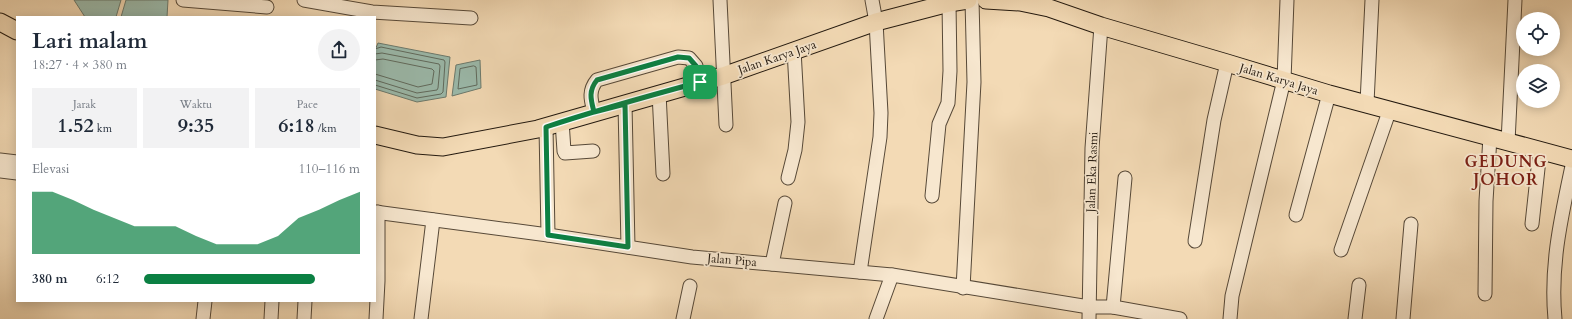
<!DOCTYPE html>
<html lang="id">
<head>
<meta charset="utf-8">
<style>
  :root { --surface:#fff; --page:#f2f2f3; --text:#1f2937; --muted:#747a83; --accent:#0b8043 }
  body { margin:0; font-family:Cardo,serif; background:var(--page); color:var(--text); height:100vh; display:flex; flex-direction:column; font-size:15px; white-space:nowrap }
  * { box-sizing:border-box; margin:0 }
  p { font-size:13px; color:var(--muted) }
  .icon { flex:none; width:22px; height:22px; fill:none; stroke:currentColor; stroke-width:2; stroke-linecap:round; stroke-linejoin:round }
  .map { position:relative; flex:1; overflow:hidden }
  .sheet { position:absolute; left:16px; top:16px; width:360px; height:286px; display:flex; flex-direction:column; background:var(--surface); border-radius:0px; box-shadow:0 2px 10px #0003 }
  .sheet>* { flex:none }
  .controls { position:absolute; left:1516px; top:12px; display:grid; gap:8px }
  .controls a { display:grid; place-items:center; width:44px; height:44px; border-radius:50%; background:var(--surface); box-shadow:0 2px 10px #0003; font-size:20px }
  .pin { position:absolute; display:grid; place-items:center; width:34px; height:34px; color:#fff; margin:-17px; border-radius:8px; box-shadow:0 2px 6px #0006 }
  .round { display:grid; place-items:center; flex:none; width:42px; height:42px; border-radius:21px; background:var(--page) }
  .head { display:flex; align-items:center; justify-content:space-between; height:68px; padding:0 16px }
  h1 { font-size:22px; font-weight:700; line-height:30px }
  .figures { display:grid; grid-template-columns:repeat(3,1fr); gap:6px; height:68px; padding:4px 16px }
  .figures div { display:grid; align-content:center; border-radius:0px; background:var(--page); text-align:center }
  .figures b { font-size:20px; font-weight:700 }
  .figures small { font-size:11px; font-weight:400 }
  .figures p { font-size:11px }
  .chart { height:112px; padding:8px 16px }
  .chart p { display:flex; justify-content:space-between }
  .chart svg { width:100%; height:72px; margin-top:4px; fill:var(--accent); opacity:.7 }
  ul { padding:0 16px; list-style:none; font-size:13px }
  li { display:grid; grid-template-columns:64px 48px 1fr; align-items:center; height:30px }
  li i { height:10px; border-radius:5px; background:var(--accent) }
  .map>svg:first-child { display:block }
</style>
</head>
<body>
<div class="map">
<svg width="1572" height="319" viewBox="0 0 1572 319">
  <rect width="100%" height="100%" fill="#f3dab5"/>
  <filter id="stains"><feTurbulence type="fractalNoise" baseFrequency=".005" numOctaves="4"/><feColorMatrix values="0 0 0 0 .2 0 0 0 0 .09 0 0 0 0 .02 0 0 0 .5 -.17"/></filter>
  <radialGradient id="worn" r=".72"><stop offset=".6" stop-color="#630" stop-opacity="0"/><stop offset="1" stop-color="#630" stop-opacity=".3"/></radialGradient>
  <g fill="#9bbbad" stroke="#6b7a6e">
    <path d="M74,0H121L116,17H85Z"/>
    <path d="M126,0H168L167,17H121Z"/>
    <path d="M378,43L450,57L446,97L417,102L375,89V50Z"/>
    <path d="M480,60L481,88L452,96L456,65Z"/>
  </g>
  <g fill="none" stroke-linecap="round" stroke-linejoin="round">
    <g stroke="#5f6a5e" stroke-width="1">
      <path d="M375,49L381,47L444,60L445,62L443,92L441,94L417,98L375,85"/>
      <path d="M375,54L382,53L439,64L440,66L438,88L437,90L417,93L375,80"/>
      <path d="M375,60L383,59L432,69L434,71L432,84L418,87L375,74"/>
      <path d="M474,66L476,67L477,85L458,89L460,69Z"/>
    </g>
    <g stroke="#574938" stroke-width="15">
      <g id="minor">
        <path d="M183,0L267,7"/>
        <path d="M304,0L372,12L471,18"/>
        <path d="M720,0L726,125"/>
        <path d="M659,93L663,174"/>
        <path d="M1367,103L1372,0"/>
        <path d="M625,104L628,247"/>
        <path d="M594,112C591,100 588,91 597,80L678,57L689,58L696,66L700,82"/>
        <path d="M562,121L564,151L565,153L593,151"/>
        <path d="M546,127L548,235"/>
        <path d="M1508,142L1515,0"/>
        <path d="M0,160L17,162"/>
        <path d="M0,171L17,173"/>
        <path d="M788,178L795,150L798,122L794,50"/>
        <path d="M932,196L939,124L948,103L950,71L949,3"/>
        <path d="M375,212L548,235L692,257L892,275L1089,307H1113L1180,319"/>
        <path d="M1296,215L1329,94"/>
        <path d="M1532,224L1540,150"/>
        <path d="M1195,241L1214,120L1227,63"/>
        <path d="M1341,250L1390,109"/>
        <path d="M772,264L785,203"/>
        <path d="M860,272L880,137L881,113L876,22L872,0"/>
        <path d="M963,288L974,82L972,0"/>
        <path d="M1485,294L1486,201L1490,137"/>
        <path d="M1113,307L1125,178"/>
        <path d="M203,319L205,301"/>
        <path d="M271,319L272,301"/>
        <path d="M304,319L305,301"/>
        <path d="M376,319L378,281V212"/>
        <path d="M421,319L433,220"/>
        <path d="M683,319L690,286"/>
        <path d="M876,319L892,275"/>
        <path d="M1089,319L1092,148L1101,26"/>
        <path d="M1230,319L1232,296L1284,80L1287,0"/>
        <path d="M1355,319L1359,285"/>
        <path d="M1403,319L1411,224"/>
        <path d="M1555,319C1550,266 1561,218 1572,166"/>
      </g>
    </g>
    <g stroke="#23190f" stroke-width="19">
      <g id="major">
        <path d="M986,0L1020,2L1049,8L1101,26L1227,63L1329,94L1572,159"/>
        <path d="M0,22L17,31"/>
        <path d="M375,135L417,145L443,147L538,129L723,76L876,22L949,3L968,0"/>
      </g>
    </g>
    <use href="#minor" stroke="#f7e7cf" stroke-width="13"/>
    <use href="#major" stroke="#f3dab5" stroke-width="17"/>
  </g>
  <g fill="none" stroke-linecap="round" stroke-linejoin="round">
    <g stroke="#fff" stroke-width="8">
      <path id="route" d="M700,82C648,96 597,110 546,127L548,235L628,247L625,104L594,112C591,100 588,91 597,80L678,57L689,58L696,66L700,82"/>
    </g>
    <use href="#route" stroke="#0b8043" stroke-width="5"/>
  </g>
  <g text-anchor="middle" dominant-baseline="central" stroke-width="3.5" stroke-linejoin="round" paint-order="stroke">
    <g font-size="12" fill="#23190f" stroke="#f7e7cf">
      <text transform="translate(777 57) rotate(-19)">Jalan Karya Jaya</text>
      <text transform="translate(1279 79) rotate(17)">Jalan Karya Jaya</text>
      <text transform="translate(1092 172) rotate(-88)">Jalan Eka Rasmi</text>
      <text transform="translate(732 260) rotate(5)">Jalan Pipa</text>
    </g>
    <g font-size="16" font-weight="bold" letter-spacing="1" fill="#7a1f14" stroke="#f7e7cf">
      <text x="1506" y="162">GEDUNG<tspan x="1506" dy="18">JOHOR</tspan></text>
    </g>
  </g>
  <rect width="100%" height="100%" filter="url(#stains)"/>
  <rect width="100%" height="100%" fill="url(#worn)"/>
</svg>
<div class="controls">
<a><svg class="icon" aria-label="locate" viewBox="0 0 24 24"><circle cx="12" cy="12" r="6"/><path d="M12 2v4M12 18v4M2 12h4M18 12h4"/></svg></a>
<a><svg class="icon" aria-label="layers" viewBox="0 0 24 24"><path d="M12 4l9 5-9 5-9-5zM3 14l9 5 9-5"/></svg></a>
</div>
<div class="pin" style="left:700px;top:82px;background:#1e9e55"><svg class="icon" aria-label="arrive" viewBox="0 0 24 24"><path d="M6 21V4h12l-3 4 3 4H6"/></svg></div>
<section class="sheet">
<div class="head"><div><h1>Lari malam</h1><p>18:27 · 4 × 380 m</p></div><a class="round"><svg class="icon" aria-label="share" viewBox="0 0 24 24"><path d="M12 15V3M7 8l5-5 5 5M5 13v7h14v-7"/></svg></a></div>
<div class="figures">
<div><p>Jarak</p><b>1.52<small> km</small></b></div>
<div><p>Waktu</p><b>9:35</b></div>
<div><p>Pace</p><b>6:18<small> /km</small></b></div>
</div>
<div class="chart"><p><span>Elevasi</span>110–116 m</p>
<svg viewBox="0 0 160 44" preserveAspectRatio="none"><path d="M0 44V6L10 6L20 11L30 17L40 22L50 27L60 27L70 27L80 33L90 38L100 38L110 38L120 33L130 22L140 17L150 11L160 6V44z"/></svg>
</div>
<ul>
<li><b>380 m</b>6:12<i style="width:79%"></i></li>
</ul>
</section>
</div>
</body>
</html>
